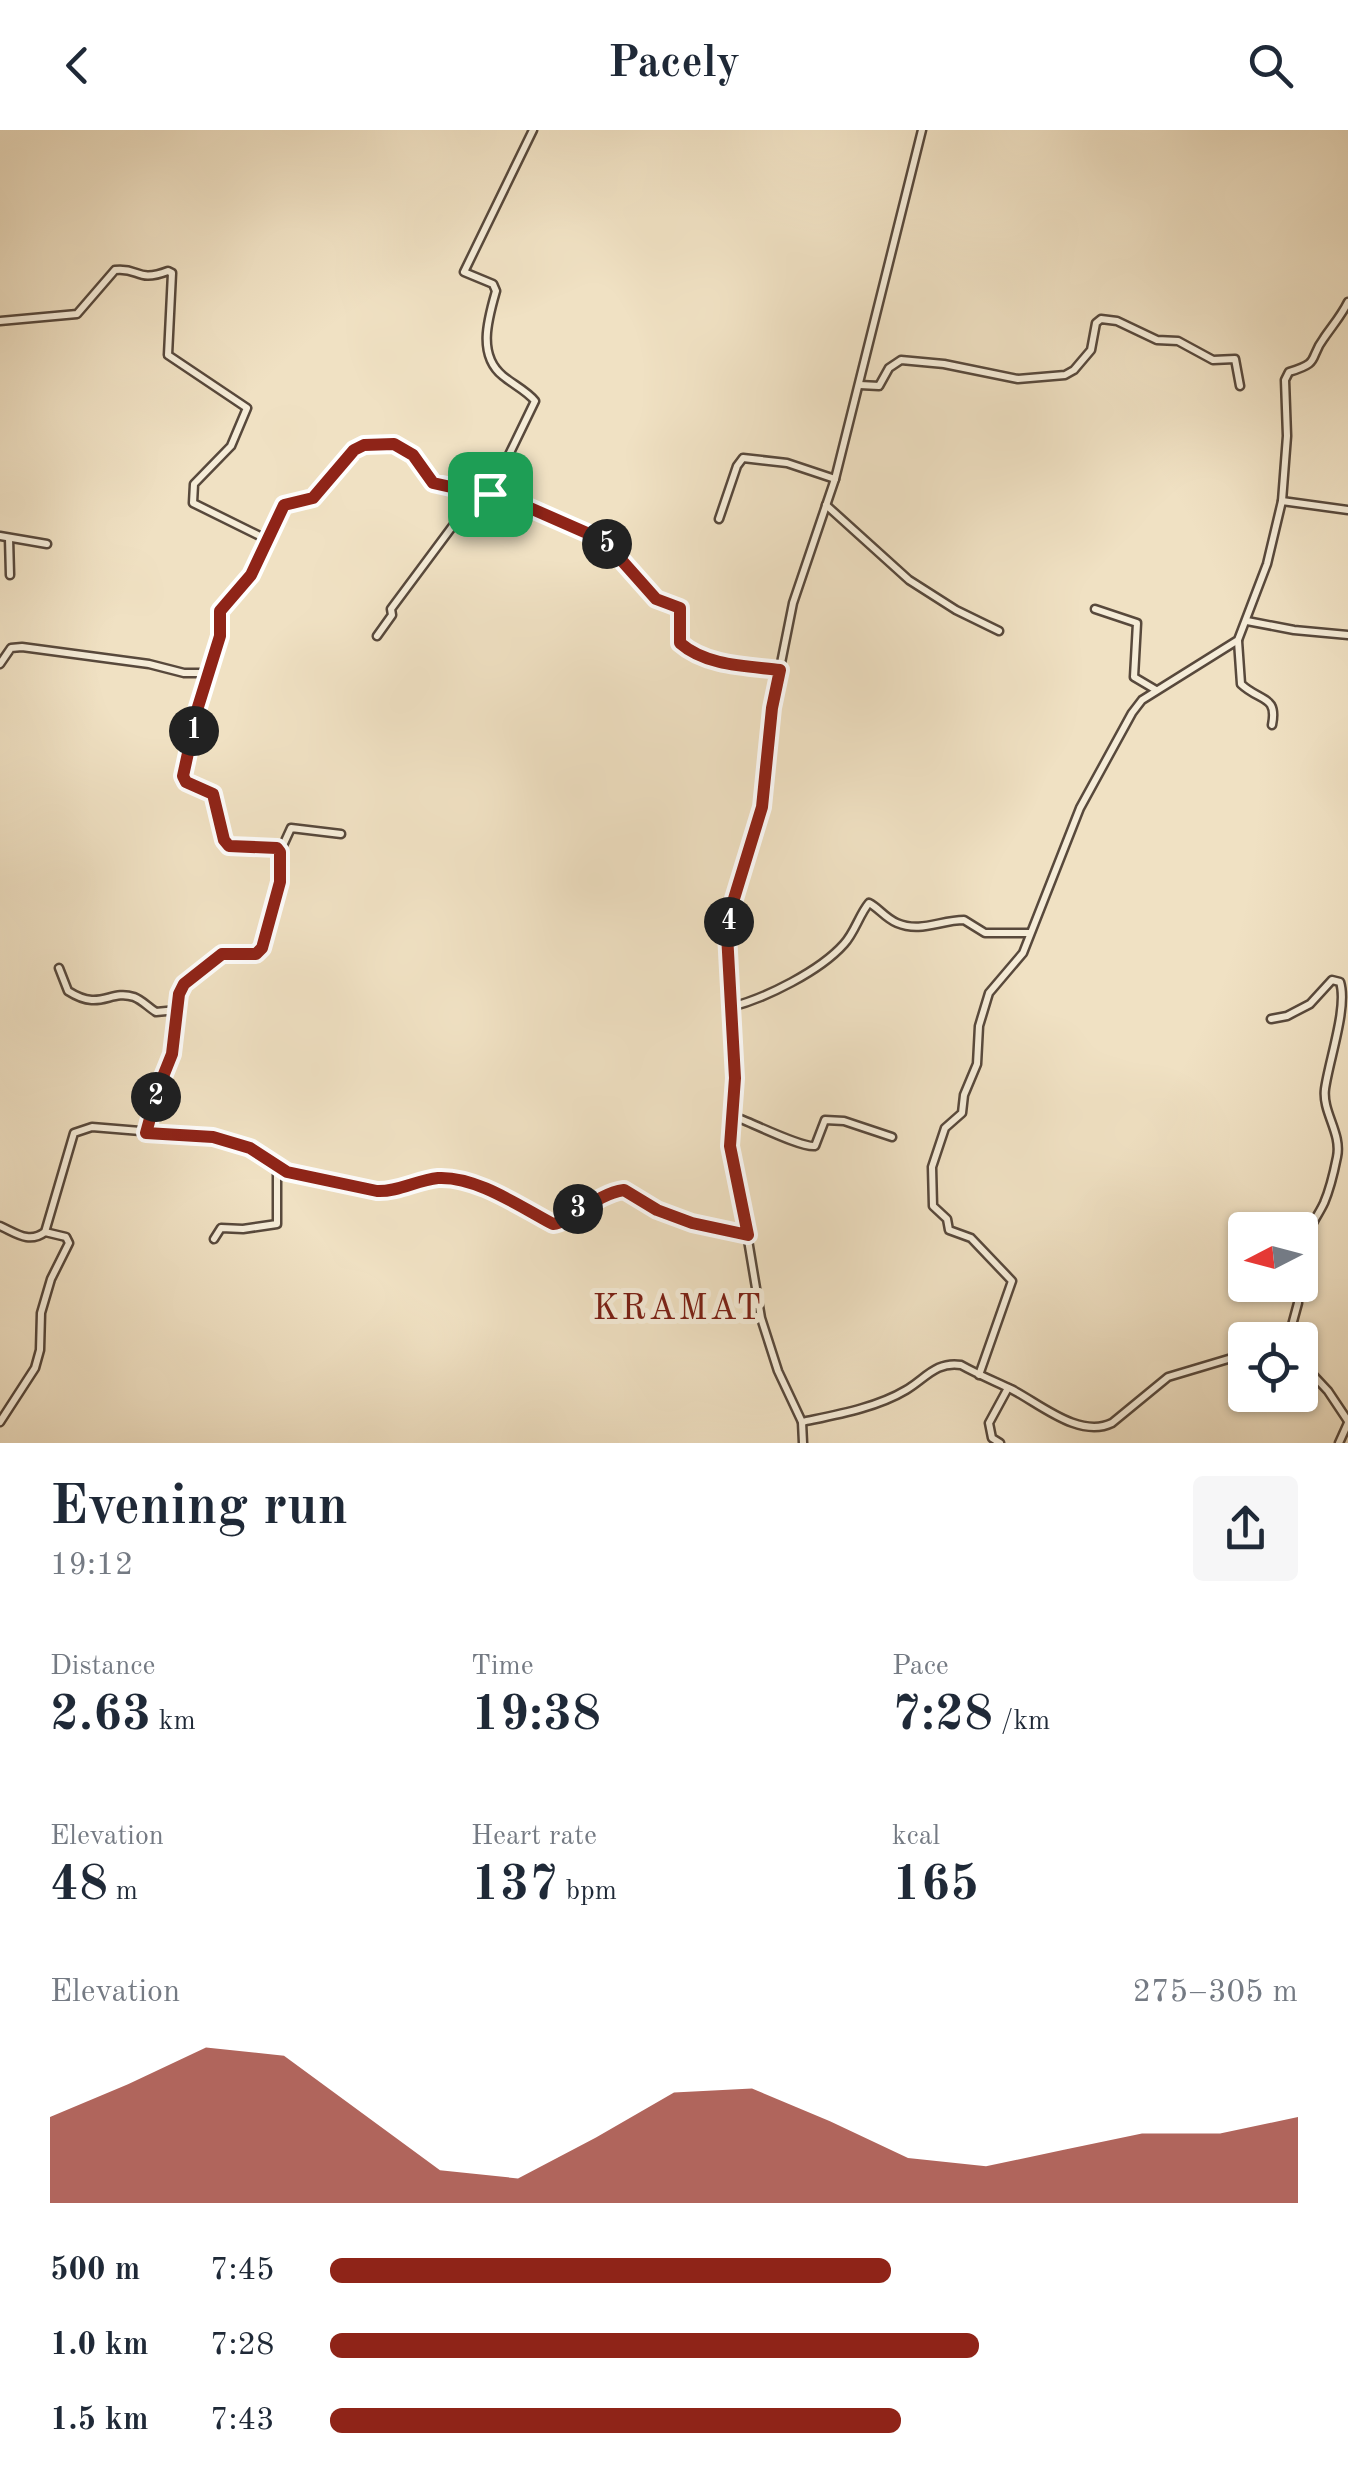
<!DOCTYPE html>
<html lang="en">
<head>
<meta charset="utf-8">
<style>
  :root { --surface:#fff; --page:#f6f6f7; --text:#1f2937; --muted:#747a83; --accent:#8f2418 }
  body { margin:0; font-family:"Old Standard TT",serif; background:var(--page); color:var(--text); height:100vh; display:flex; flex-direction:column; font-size:38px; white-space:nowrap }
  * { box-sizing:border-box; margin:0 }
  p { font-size:32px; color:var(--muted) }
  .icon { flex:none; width:55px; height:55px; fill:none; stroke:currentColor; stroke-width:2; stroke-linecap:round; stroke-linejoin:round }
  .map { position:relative; height:1313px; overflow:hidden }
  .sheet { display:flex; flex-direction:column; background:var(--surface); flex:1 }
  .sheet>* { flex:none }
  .needle { width:65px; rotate:264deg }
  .buttons { position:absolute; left:1228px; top:1082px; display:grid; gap:20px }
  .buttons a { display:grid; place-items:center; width:90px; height:90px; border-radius:10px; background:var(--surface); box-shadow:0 2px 8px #0004; font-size:50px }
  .pin { position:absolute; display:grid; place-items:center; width:85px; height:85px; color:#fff; margin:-42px; border-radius:20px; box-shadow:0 5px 15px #0006 }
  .km { position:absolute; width:50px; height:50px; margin:-25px; border-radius:50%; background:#222; color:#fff; font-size:28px; line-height:50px; text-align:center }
  .round { display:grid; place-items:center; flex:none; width:105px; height:105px; border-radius:10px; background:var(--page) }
  .headline { display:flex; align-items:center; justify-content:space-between; height:170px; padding:0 50px }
  h1 { font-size:55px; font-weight:600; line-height:75px }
  .stats { display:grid; grid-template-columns:repeat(3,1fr); gap:15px; height:170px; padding:10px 50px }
  .stats div { display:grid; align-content:center }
  .stats b { font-size:50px; font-weight:600 }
  .stats small { font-size:28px; font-weight:400 }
  .stats p { font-size:28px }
  .chart { height:280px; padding:20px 50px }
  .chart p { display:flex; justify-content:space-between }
  .chart svg { width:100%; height:180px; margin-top:10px; fill:var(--accent); opacity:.7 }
  ul { padding:0 50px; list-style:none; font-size:32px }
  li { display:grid; grid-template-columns:160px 120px 1fr; align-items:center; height:75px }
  li i { height:25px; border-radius:12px; background:var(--accent) }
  header { display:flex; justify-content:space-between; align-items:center; height:130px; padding:0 50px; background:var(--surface); font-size:45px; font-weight:600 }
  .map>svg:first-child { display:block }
</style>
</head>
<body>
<header><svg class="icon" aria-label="back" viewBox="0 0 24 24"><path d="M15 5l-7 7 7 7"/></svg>Pacely<svg class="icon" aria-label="search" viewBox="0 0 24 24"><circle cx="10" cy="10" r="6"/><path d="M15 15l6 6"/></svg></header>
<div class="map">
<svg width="1348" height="1313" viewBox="0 0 1348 1313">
  <rect width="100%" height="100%" fill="#f0e1c3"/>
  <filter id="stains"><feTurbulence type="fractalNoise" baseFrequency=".002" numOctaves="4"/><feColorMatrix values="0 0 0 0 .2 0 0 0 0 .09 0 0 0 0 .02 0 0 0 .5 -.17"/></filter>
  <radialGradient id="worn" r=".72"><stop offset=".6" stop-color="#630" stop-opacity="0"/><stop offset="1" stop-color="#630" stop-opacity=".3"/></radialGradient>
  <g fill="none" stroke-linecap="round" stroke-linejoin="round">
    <g stroke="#58493c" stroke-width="11">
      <g id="street">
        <path d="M0,191L77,184L115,140C140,137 136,153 168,141L172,143L168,225L247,278L231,316L194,354L193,373L268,410"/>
        <path d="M860,255L879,256L889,238L901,230L944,234L1018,249L1065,245L1074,240L1091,220L1096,193L1101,189L1117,191L1157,210L1178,211L1213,230L1235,229L1240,256"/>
        <path d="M490,364L535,271C527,261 514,255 503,246C477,225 488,189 496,161L493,154L464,142L533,0"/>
        <path d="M1282,371L1348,380"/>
        <path d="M826,375L909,450L956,480L999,501"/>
        <path d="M719,389L737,336L743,328L787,333L835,349"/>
        <path d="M0,406L47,414"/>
        <path d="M9,408L10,445"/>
        <path d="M1095,479L1137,493L1134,547L1156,560"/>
        <path d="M1247,491L1294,500L1348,505"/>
        <path d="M377,506L392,485L391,479L478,362"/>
        <path d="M1238,511L1241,554C1260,572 1278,565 1272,595"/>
        <path d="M0,534L11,518L22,517L149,534L184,543H208"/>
        <path d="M280,722L291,698L341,704"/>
        <path d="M59,838L68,861C101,882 109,859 134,867C142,870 148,877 156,882L177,880"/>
        <path d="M731,877C766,868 820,841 844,814C855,802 859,785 869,773C879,778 885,788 897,793C921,803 940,790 964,790L985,803H1029"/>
        <path d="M1271,889L1287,886L1310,874L1332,850L1340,852C1348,877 1329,930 1325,959C1322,982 1342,1003 1337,1027C1334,1042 1330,1059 1324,1073C1316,1090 1304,1103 1300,1122"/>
        <path d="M733,986C751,992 801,1018 815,1016L825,990L844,991L892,1007"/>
        <path d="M146,1003L158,959L172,925L179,864L184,854L222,824H255L262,818L280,752V722L277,718L229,716L225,711L213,664L185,652L183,646L198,577L220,506V481L251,445L284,375L313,368L354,320L364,315L394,314L404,318L413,325L433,353L514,371L596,407L608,415L656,469L680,478C680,488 676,501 680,511C688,534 758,538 780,540"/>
        <path d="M0,1096C16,1103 29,1114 45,1102L74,1003L92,997L213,1007L250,1018L287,1042L377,1061C398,1062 417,1050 438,1048C476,1045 519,1076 553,1094C572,1091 594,1064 624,1060L657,1080L692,1093L747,1105"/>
        <path d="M214,1109L221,1098L243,1099L277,1094V1038"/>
        <path d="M1288,1210L1298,1173L1297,1155"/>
        <path d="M1300,1231L1328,1261L1348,1291"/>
        <path d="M979,1245L1012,1151L971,1108L949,1100L947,1089L933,1076L932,1037L945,998L962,983L964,965L977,934L979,896L989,863L1023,823L1080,678L1132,583L1142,570L1238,510L1267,434L1282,371L1287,306L1285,250L1289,242C1322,232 1308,229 1324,208C1333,195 1341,186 1348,172"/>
        <path d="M0,1292L35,1238L40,1220L41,1183L51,1149L69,1113L66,1107L45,1102"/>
        <path d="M802,1292C835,1285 876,1278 906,1260C925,1249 936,1231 961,1235C977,1244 994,1251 1011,1259C1039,1273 1079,1309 1112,1293L1168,1247L1245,1224"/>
        <path d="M803,1313L802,1292L778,1241L761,1188L746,1098L732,1036L734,926L727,804L733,772L762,677L772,578L793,473L835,349L922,0"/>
        <path d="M1000,1313L992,1308L989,1293L1008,1258"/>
        <path d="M1339,1313L1348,1293"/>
      </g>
    </g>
    <use href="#street" stroke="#f5ecd8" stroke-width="6"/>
  </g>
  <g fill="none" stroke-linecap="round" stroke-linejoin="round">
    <g stroke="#fff" stroke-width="20">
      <path id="route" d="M394,314L413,325L433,353L514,371L596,407L608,415L656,469L680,478V513C706,536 747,536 780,540L772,578L762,677L733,772L727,804L735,948L730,1016L748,1105L692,1093L657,1080L624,1060C595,1064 572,1092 553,1094C519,1076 476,1046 438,1048C417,1050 398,1062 377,1061L287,1042L250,1018L213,1007L146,1003L158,959L172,924L179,864L184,854L222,824H256L262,818L280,752V722L277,718L229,716L224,710L213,664L186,652L183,646L198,577L220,506V481L251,445L284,375L313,368L354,320L364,315Z"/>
    </g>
    <use href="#route" stroke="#8f2418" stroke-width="12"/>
  </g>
  <g text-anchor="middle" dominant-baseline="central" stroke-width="10" stroke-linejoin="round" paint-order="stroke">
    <g font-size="35" letter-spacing="2.5" fill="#7a1f14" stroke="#f5ecd8">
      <text x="678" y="1179">KRAMAT</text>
    </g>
  </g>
  <rect width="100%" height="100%" filter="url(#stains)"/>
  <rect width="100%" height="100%" fill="url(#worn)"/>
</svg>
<div class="buttons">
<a><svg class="needle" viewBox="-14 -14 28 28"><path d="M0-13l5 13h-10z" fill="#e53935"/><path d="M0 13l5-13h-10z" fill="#747a83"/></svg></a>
<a><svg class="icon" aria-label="locate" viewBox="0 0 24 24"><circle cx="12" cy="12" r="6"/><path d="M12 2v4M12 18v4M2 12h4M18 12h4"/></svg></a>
</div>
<div class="pin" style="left:490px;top:364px;background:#1e9e55"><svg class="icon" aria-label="arrive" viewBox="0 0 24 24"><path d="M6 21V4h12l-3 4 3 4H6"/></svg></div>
<b class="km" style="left:194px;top:601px">1</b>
<b class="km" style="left:156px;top:967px">2</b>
<b class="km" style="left:578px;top:1079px">3</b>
<b class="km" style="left:729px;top:792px">4</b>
<b class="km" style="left:607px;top:414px">5</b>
</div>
<section class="sheet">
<div class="headline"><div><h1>Evening run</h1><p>19:12</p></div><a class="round"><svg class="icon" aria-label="share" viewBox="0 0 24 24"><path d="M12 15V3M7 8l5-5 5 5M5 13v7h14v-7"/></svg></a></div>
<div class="stats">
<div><p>Distance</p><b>2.63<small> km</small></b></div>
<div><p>Time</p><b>19:38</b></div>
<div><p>Pace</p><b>7:28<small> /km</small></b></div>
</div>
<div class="stats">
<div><p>Elevation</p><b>48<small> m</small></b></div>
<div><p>Heart rate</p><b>137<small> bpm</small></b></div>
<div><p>kcal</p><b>165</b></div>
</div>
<div class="chart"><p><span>Elevation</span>275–305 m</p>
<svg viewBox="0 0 160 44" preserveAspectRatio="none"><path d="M0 44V23L10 15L20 6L30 8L40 22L50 36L60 38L70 28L80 17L90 16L100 24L110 33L120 35L130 31L140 27L150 27L160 23V44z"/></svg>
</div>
<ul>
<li><b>500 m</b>7:45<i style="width:58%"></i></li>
<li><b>1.0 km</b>7:28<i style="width:67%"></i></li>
<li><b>1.5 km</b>7:43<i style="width:59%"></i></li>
</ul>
</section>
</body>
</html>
